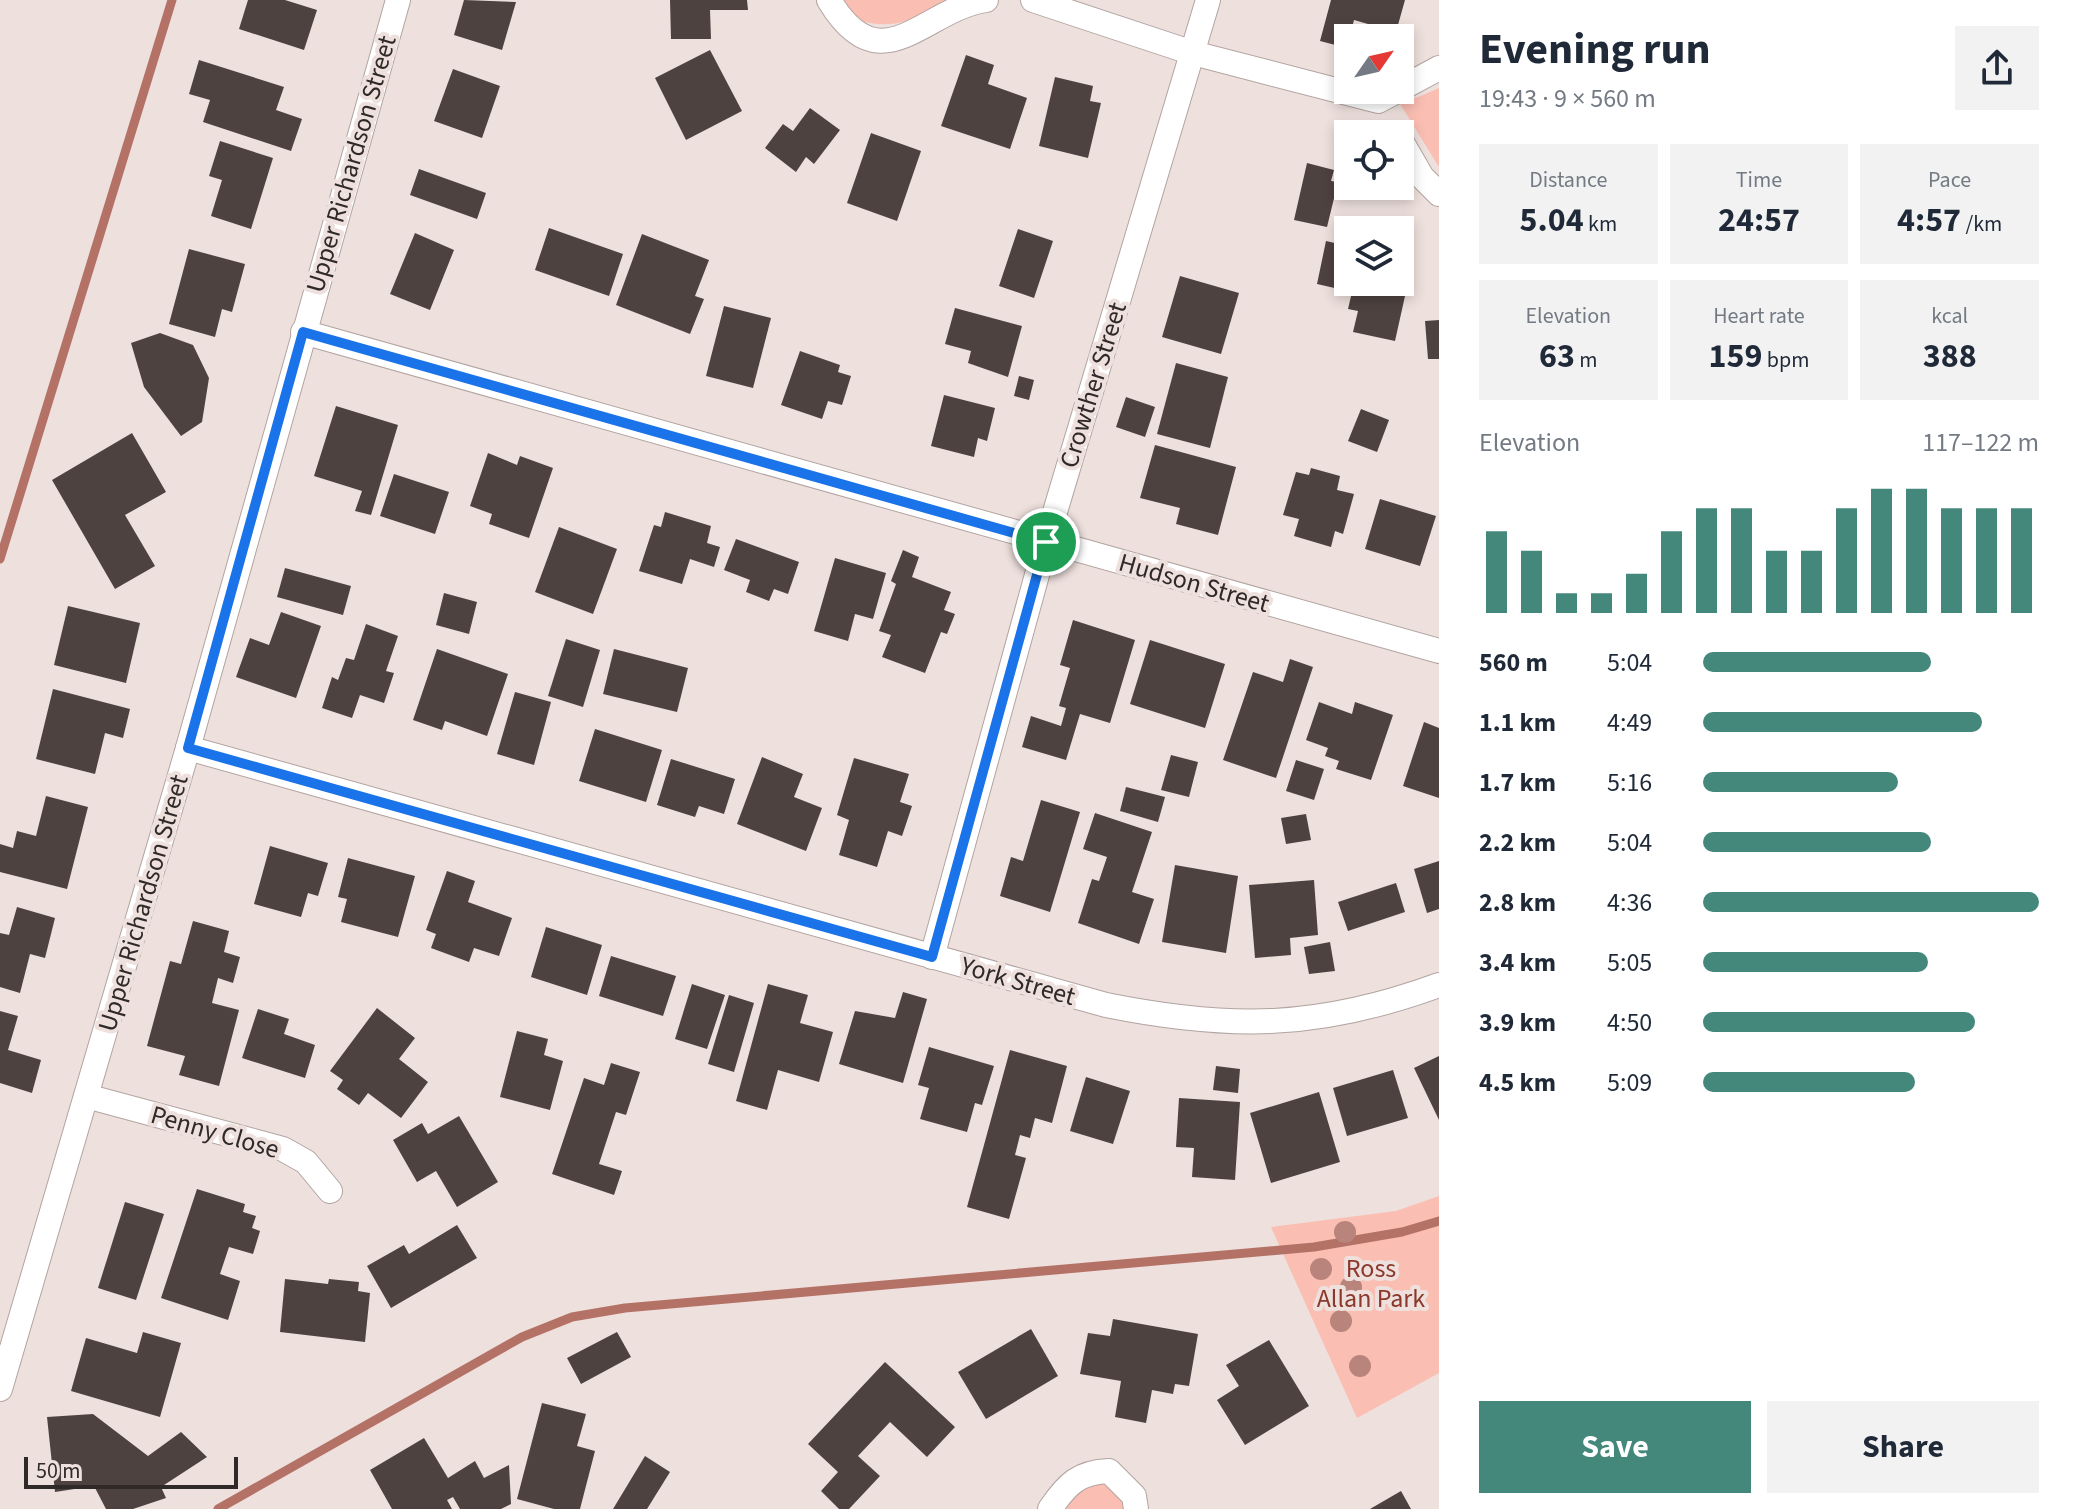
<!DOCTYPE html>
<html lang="en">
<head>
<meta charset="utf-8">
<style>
  :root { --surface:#fff; --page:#f2f2f3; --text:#1f2937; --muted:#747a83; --accent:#44887c }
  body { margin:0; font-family:"Source Sans 3",sans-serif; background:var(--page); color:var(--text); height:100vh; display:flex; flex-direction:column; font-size:30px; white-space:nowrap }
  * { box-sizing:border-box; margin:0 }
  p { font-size:26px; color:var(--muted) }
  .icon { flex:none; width:44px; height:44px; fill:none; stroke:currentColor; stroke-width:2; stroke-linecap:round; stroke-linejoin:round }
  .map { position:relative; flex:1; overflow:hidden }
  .drawer { display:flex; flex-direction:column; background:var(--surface); width:640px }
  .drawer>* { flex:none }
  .needle { width:52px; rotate:56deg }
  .tools { position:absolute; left:1334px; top:24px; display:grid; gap:16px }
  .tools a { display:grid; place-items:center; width:80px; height:80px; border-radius:0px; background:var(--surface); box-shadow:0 4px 12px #0003; font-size:40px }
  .scale { position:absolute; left:24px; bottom:20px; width:214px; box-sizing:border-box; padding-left:8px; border:4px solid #2f2928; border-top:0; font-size:22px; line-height:28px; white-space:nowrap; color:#2f2928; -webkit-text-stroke:6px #eee0dd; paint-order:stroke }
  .pin { position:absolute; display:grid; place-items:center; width:68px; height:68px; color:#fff; margin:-34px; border:4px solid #fff; border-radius:50%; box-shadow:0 2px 8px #0007 }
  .round { display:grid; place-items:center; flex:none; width:84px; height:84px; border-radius:0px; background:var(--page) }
  .headline { display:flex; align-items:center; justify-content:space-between; height:136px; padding:0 40px }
  h1 { font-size:44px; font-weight:700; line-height:60px }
  .stats { display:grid; grid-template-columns:repeat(3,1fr); gap:12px; height:136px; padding:8px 40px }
  .stats div { display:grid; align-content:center; border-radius:0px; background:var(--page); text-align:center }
  .stats b { font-size:34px; font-weight:700 }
  .stats small { font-size:22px; font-weight:400 }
  .stats p { font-size:22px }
  .chart { height:224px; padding:16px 40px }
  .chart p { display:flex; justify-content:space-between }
  .chart svg { width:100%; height:144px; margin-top:8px; stroke:var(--accent); stroke-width:6 }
  .cta { display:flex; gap:16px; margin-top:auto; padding:16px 40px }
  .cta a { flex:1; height:92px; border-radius:0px; background:var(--accent); color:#fff; font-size:32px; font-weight:700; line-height:92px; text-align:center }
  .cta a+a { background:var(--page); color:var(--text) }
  ul { padding:0 40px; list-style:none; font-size:26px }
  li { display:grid; grid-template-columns:128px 96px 1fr; align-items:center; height:60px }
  li i { height:20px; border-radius:10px; background:var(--accent) }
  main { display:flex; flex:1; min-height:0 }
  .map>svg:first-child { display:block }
</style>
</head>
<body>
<main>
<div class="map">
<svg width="1439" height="1509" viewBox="0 0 1439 1509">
  <rect width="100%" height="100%" fill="#eee0dd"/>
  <g fill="#fbbeb3">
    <path d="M843,0H948C912,19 898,31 857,20Z"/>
    <path d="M1439,88V167L1397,99L1416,98Z"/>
    <path d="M1439,1196V1373L1357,1418L1271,1227L1396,1211Z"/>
    <path d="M1106,1481L1131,1509H1058L1070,1488Z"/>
  </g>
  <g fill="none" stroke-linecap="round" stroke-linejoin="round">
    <g stroke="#b47266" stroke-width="9">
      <path d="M0,559L172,0"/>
      <path d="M218,1509L522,1337L572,1317L625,1308L1314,1247L1402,1232L1439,1221"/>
    </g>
  </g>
  <g fill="#4e4240">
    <path d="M248,0H285L317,10L304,50L239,29Z"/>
    <path d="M464,0L516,2L502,50L454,35Z"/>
    <path d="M670,0H747L748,10H710L711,39H671Z"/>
    <path d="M1331,0H1405L1396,32L1354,20L1347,48L1320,41Z"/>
    <path d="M710,50L742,111L686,140L655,78Z"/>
    <path d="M966,55L994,65L988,84L1027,98L1010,149L941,126Z"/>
    <path d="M199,60L284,87L276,110L302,119L291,151L203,122L210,100L189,94Z"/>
    <path d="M453,69L500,86L482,138L434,121Z"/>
    <path d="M1055,77L1093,86L1090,101L1101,103L1088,158L1039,146Z"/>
    <path d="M810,108L840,130L814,164L806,157L796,172L765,148L783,124L793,131Z"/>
    <path d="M871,133L921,151L897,221L847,203Z"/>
    <path d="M220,141L273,158L251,229L211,216L222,180L209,176Z"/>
    <path d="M1307,163L1334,170L1331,181L1338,182L1327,227L1294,220Z"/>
    <path d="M419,169L486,193L477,219L410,195Z"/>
    <path d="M549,228L623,254L609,296L535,270Z"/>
    <path d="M1018,229L1053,241L1034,298L999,286Z"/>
    <path d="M415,233L454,250L430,310L390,294Z"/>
    <path d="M642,234L709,260L695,296L704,299L690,334L616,305Z"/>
    <path d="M1326,241L1348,246V282H1400V276L1409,278L1395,341L1353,332L1358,311L1348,309L1352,292L1317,284Z"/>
    <path d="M189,249L245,264L232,312L222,309L215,337L169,324Z"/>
    <path d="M1180,276L1239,293L1221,354L1162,337Z"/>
    <path d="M724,306L771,318L753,388L706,376Z"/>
    <path d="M955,308L1022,326L1008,377L968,363L971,351L945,344Z"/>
    <path d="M1439,320V359H1428L1425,321Z"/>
    <path d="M160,333L193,345L209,378L202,422L181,436L144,387L131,343Z"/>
    <path d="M800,351L840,365L838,372L851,376L842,405L828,401L822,419L781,405Z"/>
    <path d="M1176,363L1228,377L1210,448L1157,434Z"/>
    <path d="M1019,376L1034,380L1029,400L1014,396Z"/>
    <path d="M944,395L995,408L987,441L978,438L974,457L931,446Z"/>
    <path d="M1126,397L1155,407L1145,437L1116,427Z"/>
    <path d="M336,406L398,425L371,515L355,511L362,491L314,476Z"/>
    <path d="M1361,409L1389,420L1377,452L1348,441Z"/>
    <path d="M132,433L166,492L125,515L155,566L115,589L52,480Z"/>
    <path d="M1155,445L1236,467L1218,535L1176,524L1180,508L1140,498Z"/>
    <path d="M488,453L517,465L520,456L553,468L529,538L489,524L492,514L470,506Z"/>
    <path d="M1311,468L1340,476L1337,490L1354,494L1343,534L1335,531L1331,547L1294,536L1299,519L1283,515L1296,472L1309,475Z"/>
    <path d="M394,474L449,492L435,534L380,516Z"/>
    <path d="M1380,499L1436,516L1420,566L1365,549Z"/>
    <path d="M665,512L711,526L707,543L720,547L714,567L690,559L682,584L639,571L654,525L661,527Z"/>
    <path d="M559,527L617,549L593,614L535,592Z"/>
    <path d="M736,539L799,562L788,594L774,589L769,601L746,592L750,580L724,570Z"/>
    <path d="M903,550L919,557L912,577L951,592L944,610L955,614L947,634L941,632L925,673L882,657L891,635L879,631L896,584L891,581Z"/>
    <path d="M835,558L886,573L873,619L855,614L848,641L814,631Z"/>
    <path d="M285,568L351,586L343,615L277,597Z"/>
    <path d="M444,593L477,602L469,634L436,625Z"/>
    <path d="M68,606L140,623L126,683L54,665Z"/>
    <path d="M281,612L321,626L296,698L236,677L250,638L269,645Z"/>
    <path d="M1073,620L1135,640L1110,723L1080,714L1066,760L1022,747L1031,716L1061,726L1066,708L1059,706L1070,668L1060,665Z"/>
    <path d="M366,624L398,636L386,671L394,673L384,703L360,695L352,718L322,708L332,677L338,680L346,658L354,660Z"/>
    <path d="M566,639L600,650L583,707L548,696Z"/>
    <path d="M1150,640L1225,664L1205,728L1130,704Z"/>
    <path d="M437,649L508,674L487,736L445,721L442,730L413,720Z"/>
    <path d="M614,649L688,668L677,712L603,694Z"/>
    <path d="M1290,659L1313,667L1276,778L1223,760L1253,672L1283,682Z"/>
    <path d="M53,689L130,709L123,738L105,733L95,774L36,759Z"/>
    <path d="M515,692L551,702L534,765L497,754Z"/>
    <path d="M1319,702L1352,714L1355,702L1393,715L1371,780L1336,769L1339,761L1325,756L1328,748L1306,740Z"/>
    <path d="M1424,722L1439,728V798L1403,786Z"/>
    <path d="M595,729L662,750L646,802L579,781Z"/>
    <path d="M1171,755L1198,762L1189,797L1161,790Z"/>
    <path d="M762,757L803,774L794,797L822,808L806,851L737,824Z"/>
    <path d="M854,758L909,774L900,802L912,806L902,836L888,831L877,867L839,855L849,820L837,815Z"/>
    <path d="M671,759L735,779L724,814L699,806L695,817L657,805Z"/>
    <path d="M1296,760L1324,769L1314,800L1286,791Z"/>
    <path d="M1126,787L1165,797L1158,822L1120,811Z"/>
    <path d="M46,796L88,807L67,889L0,872V844L13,848L17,831L36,836Z"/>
    <path d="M1041,800L1080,812L1050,912L1000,896L1011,857L1023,861Z"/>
    <path d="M1095,813L1152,832L1132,892L1154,899L1139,944L1078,923L1092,879L1099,881L1107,857L1083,849Z"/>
    <path d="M1306,814L1311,840L1286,844L1281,818Z"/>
    <path d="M270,846L328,863L318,896L308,893L301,917L254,904Z"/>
    <path d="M348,858L415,876L398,937L341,922L347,899L338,897Z"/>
    <path d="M1439,861V909L1427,913L1414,869Z"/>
    <path d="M1175,865L1238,876L1226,953L1162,942Z"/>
    <path d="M447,871L475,881L468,902L512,918L499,956L474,948L469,962L431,948L436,934L426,930Z"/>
    <path d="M1314,880L1318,935L1290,938L1291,955L1255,958L1249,885Z"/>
    <path d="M1396,883L1405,912L1348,931L1338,902Z"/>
    <path d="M17,907L55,918L45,958L30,954L20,993L0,987V933L9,935Z"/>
    <path d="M193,921L229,931L224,952L240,957L233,983L218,978L212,1003L239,1010L219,1086L179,1075L185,1056L147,1046L170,961L181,964Z"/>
    <path d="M546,927L602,945L587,995L531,977Z"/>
    <path d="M1330,942L1335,971L1309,974L1304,947Z"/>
    <path d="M611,956L676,976L663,1016L599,996Z"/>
    <path d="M692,984L725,995L707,1049L675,1039Z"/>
    <path d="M768,984L808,995L800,1023L833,1032L819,1082L778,1070L767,1110L736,1101Z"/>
    <path d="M903,992L927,999L903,1083L839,1064L855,1011L895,1018Z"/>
    <path d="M729,995L754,1003L734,1072L708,1064Z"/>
    <path d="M377,1008L415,1038L399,1059L428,1082L401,1118L368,1093L359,1105L337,1089L343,1080L330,1071Z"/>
    <path d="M258,1009L289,1019L284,1034L315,1045L305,1078L242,1058Z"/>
    <path d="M0,1011L18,1016L8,1050L41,1060L32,1093L0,1083Z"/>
    <path d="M517,1031L548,1039L544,1055L563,1061L550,1110L500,1097Z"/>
    <path d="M929,1047L994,1066L982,1105L975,1103L967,1132L920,1119L929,1088L918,1085Z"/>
    <path d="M1010,1050L1067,1066L1052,1123L1035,1118L1030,1138L1020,1135L1015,1155L1026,1158L1009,1219L967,1207Z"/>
    <path d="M1439,1056V1120L1414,1068Z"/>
    <path d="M611,1063L640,1072L626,1115L616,1112L599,1164L622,1171L614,1195L552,1174L584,1078L604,1085Z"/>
    <path d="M1216,1066L1240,1069L1238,1093L1213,1090Z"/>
    <path d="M1393,1070L1408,1118L1347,1136L1333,1088Z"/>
    <path d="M1086,1077L1130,1091L1113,1144L1070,1131Z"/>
    <path d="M1319,1092L1340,1162L1271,1183L1250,1113Z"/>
    <path d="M1179,1098L1240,1102L1235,1180L1192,1177L1194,1148L1176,1147Z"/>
    <path d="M459,1116L498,1182L457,1207L436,1171L417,1182L393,1140L422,1123L428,1134Z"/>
    <path d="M197,1189L245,1204L243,1212L256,1216L252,1228L260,1231L253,1254L229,1247L220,1274L240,1281L228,1320L161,1298Z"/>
    <path d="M125,1202L164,1214L136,1300L98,1288Z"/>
    <path d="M457,1225L477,1258L391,1308L367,1266L404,1245L409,1254Z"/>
    <path d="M285,1279L328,1284L329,1279L359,1282L358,1291L370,1293L365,1342L280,1332Z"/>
    <path d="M1113,1319L1198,1334L1189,1386L1175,1384L1173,1394L1152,1390L1146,1423L1115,1417L1121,1381L1080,1374L1088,1333L1110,1336Z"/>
    <path d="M1031,1329L1058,1376L986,1419L958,1372Z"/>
    <path d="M143,1332L181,1343L160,1417L71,1391L86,1338L137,1353Z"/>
    <path d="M617,1332L631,1357L581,1384L567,1358Z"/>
    <path d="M1269,1340L1309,1406L1245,1445L1217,1400L1239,1386L1226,1365Z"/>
    <path d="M885,1362L955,1427L927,1457L890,1422L858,1456L880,1476L849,1509H839L821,1491L838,1472L808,1444Z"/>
    <path d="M542,1403L586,1414L577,1446L595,1451L580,1509H554L517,1499Z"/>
    <path d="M93,1414L148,1456L181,1432L207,1457L161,1487L166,1498L133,1509H106L94,1486L55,1492L47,1417Z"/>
    <path d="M424,1438L448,1478L475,1461L484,1478L509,1465L511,1504L501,1509H460L453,1497L447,1500L452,1509H392L370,1470Z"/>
    <path d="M645,1456L670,1472L647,1509H613Z"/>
    <path d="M1401,1491L1411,1509H1370Z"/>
  </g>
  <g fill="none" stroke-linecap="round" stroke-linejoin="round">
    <g stroke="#b2a4a1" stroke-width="26">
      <g id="minor">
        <path d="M829,0C881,87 923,9 986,0"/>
        <path d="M1033,0L1193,53L1378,101L1399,90"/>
        <path d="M1400,89L1439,68"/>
        <path d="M1400,139L1422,177L1439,194"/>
        <path d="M303,332L1439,651"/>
        <path d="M188,748L1106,1005C1230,1030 1319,1029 1439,985"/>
        <path d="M932,957L1046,542L1208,0"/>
        <path d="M86,1096L283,1149L306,1162L330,1191"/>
        <path d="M0,1389L188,748L398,0"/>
        <path d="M1050,1509C1067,1484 1079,1472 1109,1471L1134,1496L1136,1509"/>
      </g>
    </g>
    <use href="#minor" stroke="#fff" stroke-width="24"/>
  </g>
  <g fill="#b8847c">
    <circle cx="1345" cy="1232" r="11"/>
    <circle cx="1321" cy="1269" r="11"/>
    <circle cx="1351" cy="1287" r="11"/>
    <circle cx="1341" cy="1321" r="11"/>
    <circle cx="1360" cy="1366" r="11"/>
  </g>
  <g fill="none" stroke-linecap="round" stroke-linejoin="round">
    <g stroke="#fff" stroke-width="16">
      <path id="route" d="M303,332L1046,542L932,957L188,748Z"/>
    </g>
    <use href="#route" stroke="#1a73e8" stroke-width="10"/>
  </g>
  <g text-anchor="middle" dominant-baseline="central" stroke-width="8" stroke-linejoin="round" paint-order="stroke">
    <g font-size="26" fill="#2f2928" stroke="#eee0dd">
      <text transform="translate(351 164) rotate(-74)">Upper Richardson Street</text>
      <text transform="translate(1093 385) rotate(-73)">Crowther Street</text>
      <text transform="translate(1194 583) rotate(16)">Hudson Street</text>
      <text transform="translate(143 903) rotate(-74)">Upper Richardson Street</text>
      <text transform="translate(1018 981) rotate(16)">York Street</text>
      <text transform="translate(215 1132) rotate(16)">Penny Close</text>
    </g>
    <g font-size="26" fill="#8c382c" stroke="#eee0dd">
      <text x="1371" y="1268">Ross<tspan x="1371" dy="30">Allan Park</tspan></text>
    </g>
  </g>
</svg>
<div class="tools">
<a><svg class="needle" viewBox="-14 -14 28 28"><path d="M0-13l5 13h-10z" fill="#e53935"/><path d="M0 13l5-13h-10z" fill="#747a83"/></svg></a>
<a><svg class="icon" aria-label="locate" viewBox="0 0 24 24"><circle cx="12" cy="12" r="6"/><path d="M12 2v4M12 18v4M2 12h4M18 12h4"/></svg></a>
<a><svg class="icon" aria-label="layers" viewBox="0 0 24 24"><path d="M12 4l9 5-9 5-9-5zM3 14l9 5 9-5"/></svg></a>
</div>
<div class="scale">50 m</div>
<div class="pin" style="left:1046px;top:542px;background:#1e9e55"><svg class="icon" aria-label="arrive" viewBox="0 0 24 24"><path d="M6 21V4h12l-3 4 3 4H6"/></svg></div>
</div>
<section class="drawer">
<div class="headline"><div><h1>Evening run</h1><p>19:43 · 9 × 560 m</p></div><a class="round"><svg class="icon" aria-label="share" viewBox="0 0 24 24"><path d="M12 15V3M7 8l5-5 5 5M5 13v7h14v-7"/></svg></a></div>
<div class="stats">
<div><p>Distance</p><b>5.04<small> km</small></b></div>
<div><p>Time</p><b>24:57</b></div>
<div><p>Pace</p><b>4:57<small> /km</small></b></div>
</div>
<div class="stats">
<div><p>Elevation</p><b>63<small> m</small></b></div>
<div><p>Heart rate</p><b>159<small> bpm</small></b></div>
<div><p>kcal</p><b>388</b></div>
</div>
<div class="chart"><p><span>Elevation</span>117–122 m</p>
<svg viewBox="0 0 160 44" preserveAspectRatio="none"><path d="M5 44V19M15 44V25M25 44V38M35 44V38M45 44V32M55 44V19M65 44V12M75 44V12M85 44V25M95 44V25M105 44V12M115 44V6M125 44V6M135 44V12M145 44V12M155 44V12"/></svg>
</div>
<ul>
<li><b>560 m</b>5:04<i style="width:68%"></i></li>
<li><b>1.1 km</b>4:49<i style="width:83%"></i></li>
<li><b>1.7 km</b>5:16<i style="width:58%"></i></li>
<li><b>2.2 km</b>5:04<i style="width:68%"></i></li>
<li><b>2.8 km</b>4:36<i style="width:100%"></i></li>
<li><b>3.4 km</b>5:05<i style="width:67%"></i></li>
<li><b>3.9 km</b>4:50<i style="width:81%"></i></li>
<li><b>4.5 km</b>5:09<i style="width:63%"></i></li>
</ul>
<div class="cta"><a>Save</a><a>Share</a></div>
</section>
</main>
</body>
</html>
